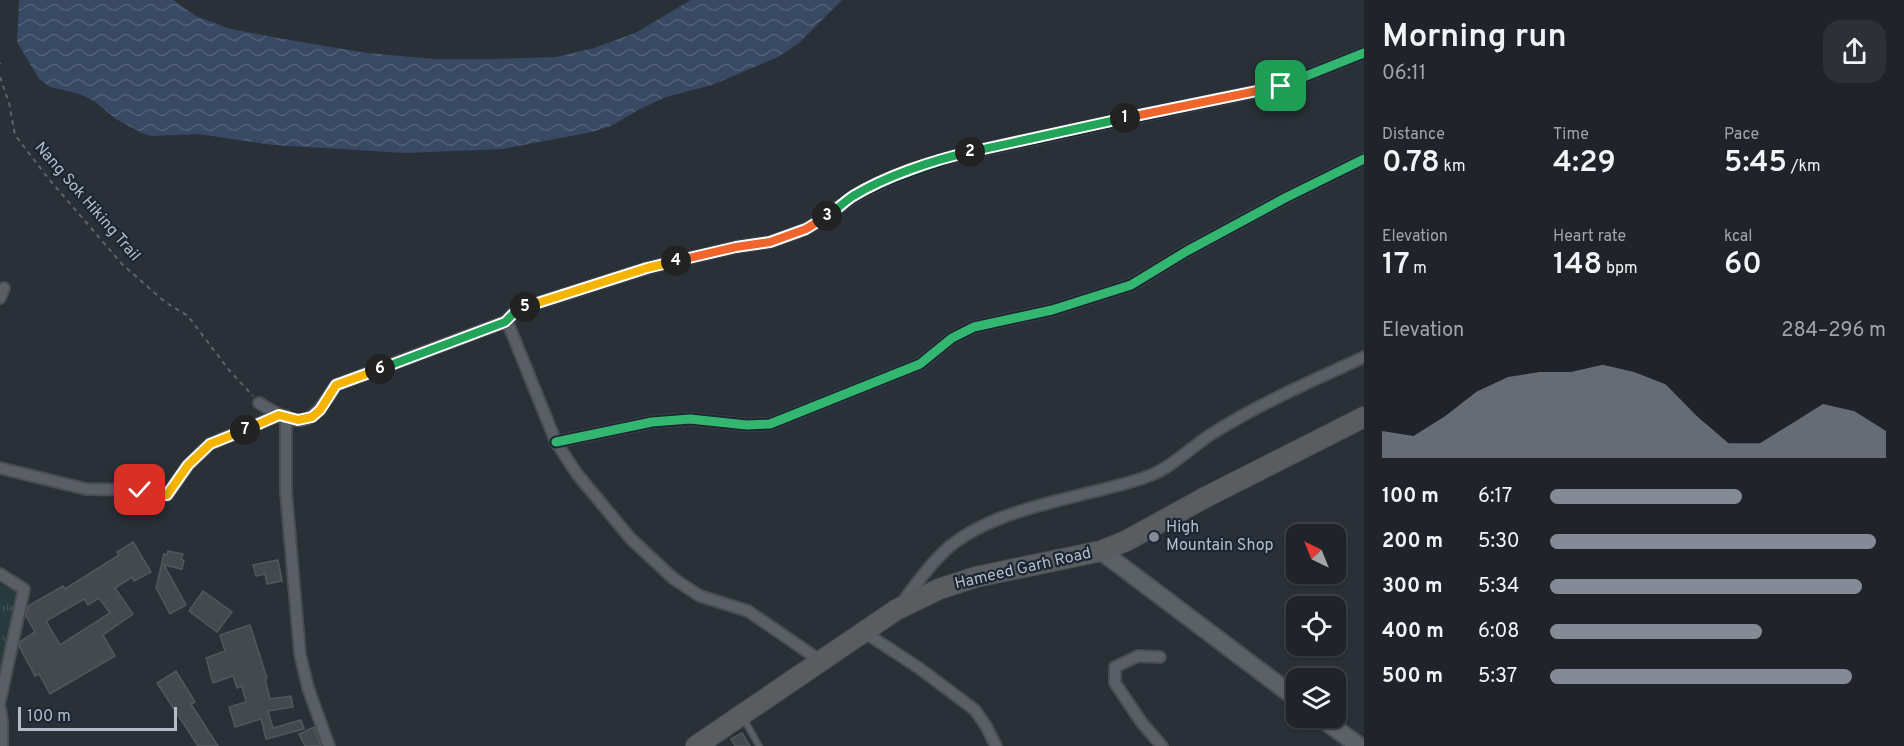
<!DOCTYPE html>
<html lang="en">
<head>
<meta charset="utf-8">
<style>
  :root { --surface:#20242a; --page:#2d3036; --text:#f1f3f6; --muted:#a2a4a8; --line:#3d4147; --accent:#848b96 }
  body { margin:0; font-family:Overpass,sans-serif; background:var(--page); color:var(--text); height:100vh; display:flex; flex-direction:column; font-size:22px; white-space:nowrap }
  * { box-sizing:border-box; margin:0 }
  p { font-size:20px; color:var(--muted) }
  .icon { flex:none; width:33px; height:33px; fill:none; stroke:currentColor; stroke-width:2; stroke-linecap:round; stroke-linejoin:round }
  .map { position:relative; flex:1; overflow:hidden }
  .side { display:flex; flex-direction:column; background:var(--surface); width:540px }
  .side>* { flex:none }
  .needle { width:39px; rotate:317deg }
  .fabs { position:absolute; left:1286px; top:524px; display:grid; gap:12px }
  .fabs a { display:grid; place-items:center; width:60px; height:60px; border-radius:12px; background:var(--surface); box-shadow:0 2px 4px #0004,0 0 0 2px var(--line); font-size:30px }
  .scale { position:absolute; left:18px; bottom:15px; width:159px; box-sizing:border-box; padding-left:6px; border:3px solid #b4bcc9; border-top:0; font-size:16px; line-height:21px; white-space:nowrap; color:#b4bcc9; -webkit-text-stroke:4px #1d2633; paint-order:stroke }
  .pin { position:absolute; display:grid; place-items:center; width:51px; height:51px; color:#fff; margin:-26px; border-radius:12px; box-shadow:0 3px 9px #0006 }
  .km { position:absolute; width:30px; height:30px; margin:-15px; border-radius:50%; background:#222; color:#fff; font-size:16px; line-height:30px; text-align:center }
  .round { display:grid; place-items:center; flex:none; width:63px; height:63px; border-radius:18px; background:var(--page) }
  .headline { display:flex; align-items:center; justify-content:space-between; height:102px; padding:0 18px }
  h1 { font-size:33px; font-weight:600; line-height:45px }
  .metrics { display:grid; grid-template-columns:repeat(3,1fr); gap:9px; height:102px; padding:6px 18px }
  .metrics div { display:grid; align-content:center }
  .metrics b { font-size:30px; font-weight:600 }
  .metrics small { font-size:16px; font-weight:400 }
  .metrics p { font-size:16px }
  .chart { height:168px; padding:12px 18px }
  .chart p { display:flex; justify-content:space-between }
  .chart svg { width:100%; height:108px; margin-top:6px; fill:var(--accent); opacity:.7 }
  ul { padding:0 18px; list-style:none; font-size:20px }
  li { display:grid; grid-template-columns:96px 72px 1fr; align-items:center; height:45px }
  li i { height:15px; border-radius:8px; background:var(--accent) }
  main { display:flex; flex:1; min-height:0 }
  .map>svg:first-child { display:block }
</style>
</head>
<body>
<main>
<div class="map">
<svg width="1364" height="746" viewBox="0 0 1364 746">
  <defs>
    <pattern id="grass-tufts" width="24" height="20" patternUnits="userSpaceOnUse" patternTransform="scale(1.5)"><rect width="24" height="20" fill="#273a3e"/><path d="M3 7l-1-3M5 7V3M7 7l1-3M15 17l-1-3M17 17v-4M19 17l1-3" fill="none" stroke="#445559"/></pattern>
    <pattern id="water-waves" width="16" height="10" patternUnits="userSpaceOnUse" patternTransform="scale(1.5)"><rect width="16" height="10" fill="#384963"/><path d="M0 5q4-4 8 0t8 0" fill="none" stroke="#526178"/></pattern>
  </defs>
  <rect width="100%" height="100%" fill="#2a3038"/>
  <path fill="url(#grass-tufts)" d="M0,584L16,592L0,701Z"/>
  <path fill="url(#water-waves)" d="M19,0H173L196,16L227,28L278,38L367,53L435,59H491L556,57L594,48L635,33L691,0H842L799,43L778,57L712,85L666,97L640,109L611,126L592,132L503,149L405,153L273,145L198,134L152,136L142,133L116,119L94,101L80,94L50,87L39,79L17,42Z"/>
  <g fill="#444950" stroke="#52575f" stroke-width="1.5" fill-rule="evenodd">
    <path d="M133,542L151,572L134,581L132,577L115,588L133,614L103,635L115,656L50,694L39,674L35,676L19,646L21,641L35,632L26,616L28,606L63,586L65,589L119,555L117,552ZM99,598L110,613L60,645L46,621L84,599L88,605Z"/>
    <path d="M168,551L183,554L181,560H184L182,569L164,565L186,605L170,614L156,588L164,554L167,555Z"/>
    <path d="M278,560L282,581L267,584L265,574L256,576L253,565Z"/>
    <path d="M203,591L232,612L217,632L189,611Z"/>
    <path d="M250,625L267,678L265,679L270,699L291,696L293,707L268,711L273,728L301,720L304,729L266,739L261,719L235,727L229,707L246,702L242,686L237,688L233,676L213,683L206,658L225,651L220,635Z"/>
    <path d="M176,671L195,702L191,704L218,746H198L157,683Z"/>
    <path d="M314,727L321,746H305L299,734Z"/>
    <path d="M742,733L750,746H735L731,739Z"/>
  </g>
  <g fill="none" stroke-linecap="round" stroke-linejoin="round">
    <g stroke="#484c53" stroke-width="8">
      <path id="lane" d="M744,719L759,746"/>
    </g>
    <g stroke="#484c53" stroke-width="14">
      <g id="street">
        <path d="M0,298L4,288"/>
        <path d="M505,322L517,310L647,268L736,247L770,242L806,229L853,197L889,179L954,156L1281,86L1364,53"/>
        <path d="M259,403C303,430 310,426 336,385L507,321L556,442L577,474L631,539L674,579L700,596L748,611L821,661"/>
        <path d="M286,416V492L300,654L308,688L329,746"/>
        <path d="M556,442L652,422L690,419L747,425L770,424L920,364L952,338L974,327L1052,310L1131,285L1187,251L1285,198L1364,159"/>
        <path d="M0,468L86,489L140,490L167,495L188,465L210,444L279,415"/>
        <path d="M0,574L24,589L0,701"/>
        <path d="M902,603C916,584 931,563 949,547C988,515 1045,504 1092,492C1115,486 1137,482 1158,472C1177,462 1192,447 1210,435C1258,404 1312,381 1364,357"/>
        <path d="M864,632L919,668L975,710L986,726L996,746"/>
        <path d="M1160,657L1138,656L1115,667V683L1142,723L1162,746"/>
        <path d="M0,708L2,722V746"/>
      </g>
    </g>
    <g stroke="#484c55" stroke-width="20">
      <g id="primary">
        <path d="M1101,551L1296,698"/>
        <path d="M1320,717L1359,746"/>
      </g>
    </g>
    <g stroke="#474c53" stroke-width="22">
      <path id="highway" d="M696,746L896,610L939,589L976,577L1101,551L1126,541L1206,497L1364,417"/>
    </g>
    <g stroke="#5d636a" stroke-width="2" stroke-dasharray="4.5 4.5" stroke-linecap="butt">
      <path d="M0,63V64"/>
      <path d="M0,77L9,103L15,135L48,178L122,264L165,302L188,316L229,370L253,396"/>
    </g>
    <use href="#lane" stroke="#5a5e66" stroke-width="5"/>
    <use href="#street" stroke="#5a5e66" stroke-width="10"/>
    <use href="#primary" stroke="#5c6168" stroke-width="16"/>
    <use href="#highway" stroke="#5a5d60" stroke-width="20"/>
    <g stroke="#1d2633" stroke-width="13">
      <g id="cycleway">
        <path d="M505,322L517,310L647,268L736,247L770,242L806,229L853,197L889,179L954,156L1281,86L1364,53"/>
        <path d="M556,442L652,422L690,419L747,425L770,424L920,364L952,338L974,327L1052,310L1131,285L1187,251L1285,198L1364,159"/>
      </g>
    </g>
    <use href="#cycleway" stroke="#33b770" stroke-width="9"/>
  </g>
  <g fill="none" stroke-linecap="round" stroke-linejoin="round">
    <g stroke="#fff" stroke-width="12">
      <path id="split-1" d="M1125,118L1281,86"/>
    </g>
    <g stroke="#fff" stroke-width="12">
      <path id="split-2" d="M970,152L1125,118"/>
    </g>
    <g stroke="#fff" stroke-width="12">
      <path id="split-3" d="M827,216C836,210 844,202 853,196C886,176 933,160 970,152"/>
    </g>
    <g stroke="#fff" stroke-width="12">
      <path id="split-4" d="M676,261L736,247L770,242L806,229L827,216"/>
    </g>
    <g stroke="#fff" stroke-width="12">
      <path id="split-5" d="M525,307L647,268L676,261"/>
    </g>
    <g stroke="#fff" stroke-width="12">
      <path id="split-6" d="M380,369L505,322L518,309L525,307"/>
    </g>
    <g stroke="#fff" stroke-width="12">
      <path id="split-7" d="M245,430L279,415L298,420L312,417L320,410L336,385L380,369"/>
    </g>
    <g stroke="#fff" stroke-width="12">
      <path id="split-8" d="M140,490L167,495L188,465L210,444L245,430"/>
    </g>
    <use href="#split-1" stroke="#f0652b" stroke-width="8"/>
    <use href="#split-2" stroke="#22a559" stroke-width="8"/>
    <use href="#split-3" stroke="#22a559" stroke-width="8"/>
    <use href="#split-4" stroke="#f0652b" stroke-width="8"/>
    <use href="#split-5" stroke="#f5b400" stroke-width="8"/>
    <use href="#split-6" stroke="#22a559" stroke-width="8"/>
    <use href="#split-7" stroke="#f5b400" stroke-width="8"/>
    <use href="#split-8" stroke="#f5b400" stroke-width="8"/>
  </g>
  <circle fill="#848b96" stroke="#1d2633" stroke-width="2" cx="1154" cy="537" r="6"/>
  <g text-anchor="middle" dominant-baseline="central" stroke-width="4.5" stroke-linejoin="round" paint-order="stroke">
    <g font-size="16" fill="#b4bcc9" stroke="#1d2633">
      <text transform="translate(87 202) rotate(49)">Nang Sok Hiking Trail</text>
      <text transform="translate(1023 569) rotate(-13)">Hameed Garh Road</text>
    </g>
    <g font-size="16" fill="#b4bcc9" stroke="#1d2633" text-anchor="start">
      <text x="1166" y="528">High<tspan x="1166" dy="18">Mountain Shop</tspan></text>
    </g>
  </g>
</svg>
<div class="fabs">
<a><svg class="needle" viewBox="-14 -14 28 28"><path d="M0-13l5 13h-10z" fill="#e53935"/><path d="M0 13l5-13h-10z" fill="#a2a4a8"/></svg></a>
<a><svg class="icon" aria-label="locate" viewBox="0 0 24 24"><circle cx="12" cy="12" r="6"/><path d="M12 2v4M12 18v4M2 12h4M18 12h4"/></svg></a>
<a><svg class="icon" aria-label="layers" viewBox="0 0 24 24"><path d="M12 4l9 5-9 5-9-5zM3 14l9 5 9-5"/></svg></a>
</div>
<div class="scale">100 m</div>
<div class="pin" style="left:1281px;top:86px;background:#1e9e55"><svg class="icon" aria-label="arrive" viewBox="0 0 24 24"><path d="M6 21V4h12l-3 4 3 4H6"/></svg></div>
<div class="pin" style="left:140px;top:490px;background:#d93025"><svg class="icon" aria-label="check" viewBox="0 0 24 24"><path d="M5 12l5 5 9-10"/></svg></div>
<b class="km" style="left:1125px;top:118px">1</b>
<b class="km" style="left:970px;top:152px">2</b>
<b class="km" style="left:827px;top:216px">3</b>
<b class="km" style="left:676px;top:261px">4</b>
<b class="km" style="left:525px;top:307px">5</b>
<b class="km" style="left:380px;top:369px">6</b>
<b class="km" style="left:245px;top:430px">7</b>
</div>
<section class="side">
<div class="headline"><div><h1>Morning run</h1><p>06:11</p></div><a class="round"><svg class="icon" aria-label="share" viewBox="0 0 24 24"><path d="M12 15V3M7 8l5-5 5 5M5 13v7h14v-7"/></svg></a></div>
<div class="metrics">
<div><p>Distance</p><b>0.78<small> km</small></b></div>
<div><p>Time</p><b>4:29</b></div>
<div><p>Pace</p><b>5:45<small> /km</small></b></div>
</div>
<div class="metrics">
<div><p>Elevation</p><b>17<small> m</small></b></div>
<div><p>Heart rate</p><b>148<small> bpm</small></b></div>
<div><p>kcal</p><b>60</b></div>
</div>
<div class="chart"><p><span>Elevation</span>284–296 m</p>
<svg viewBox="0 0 160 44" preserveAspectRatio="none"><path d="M0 44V33L10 35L20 27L30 17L40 11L50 9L60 9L70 6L80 9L90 14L100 27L110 38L120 38L130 30L140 22L150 25L160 33V44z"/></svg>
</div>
<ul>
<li><b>100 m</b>6:17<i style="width:57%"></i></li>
<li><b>200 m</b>5:30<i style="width:97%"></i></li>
<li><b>300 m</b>5:34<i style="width:93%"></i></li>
<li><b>400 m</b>6:08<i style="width:63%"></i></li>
<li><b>500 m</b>5:37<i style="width:90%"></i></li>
</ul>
</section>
</main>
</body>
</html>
